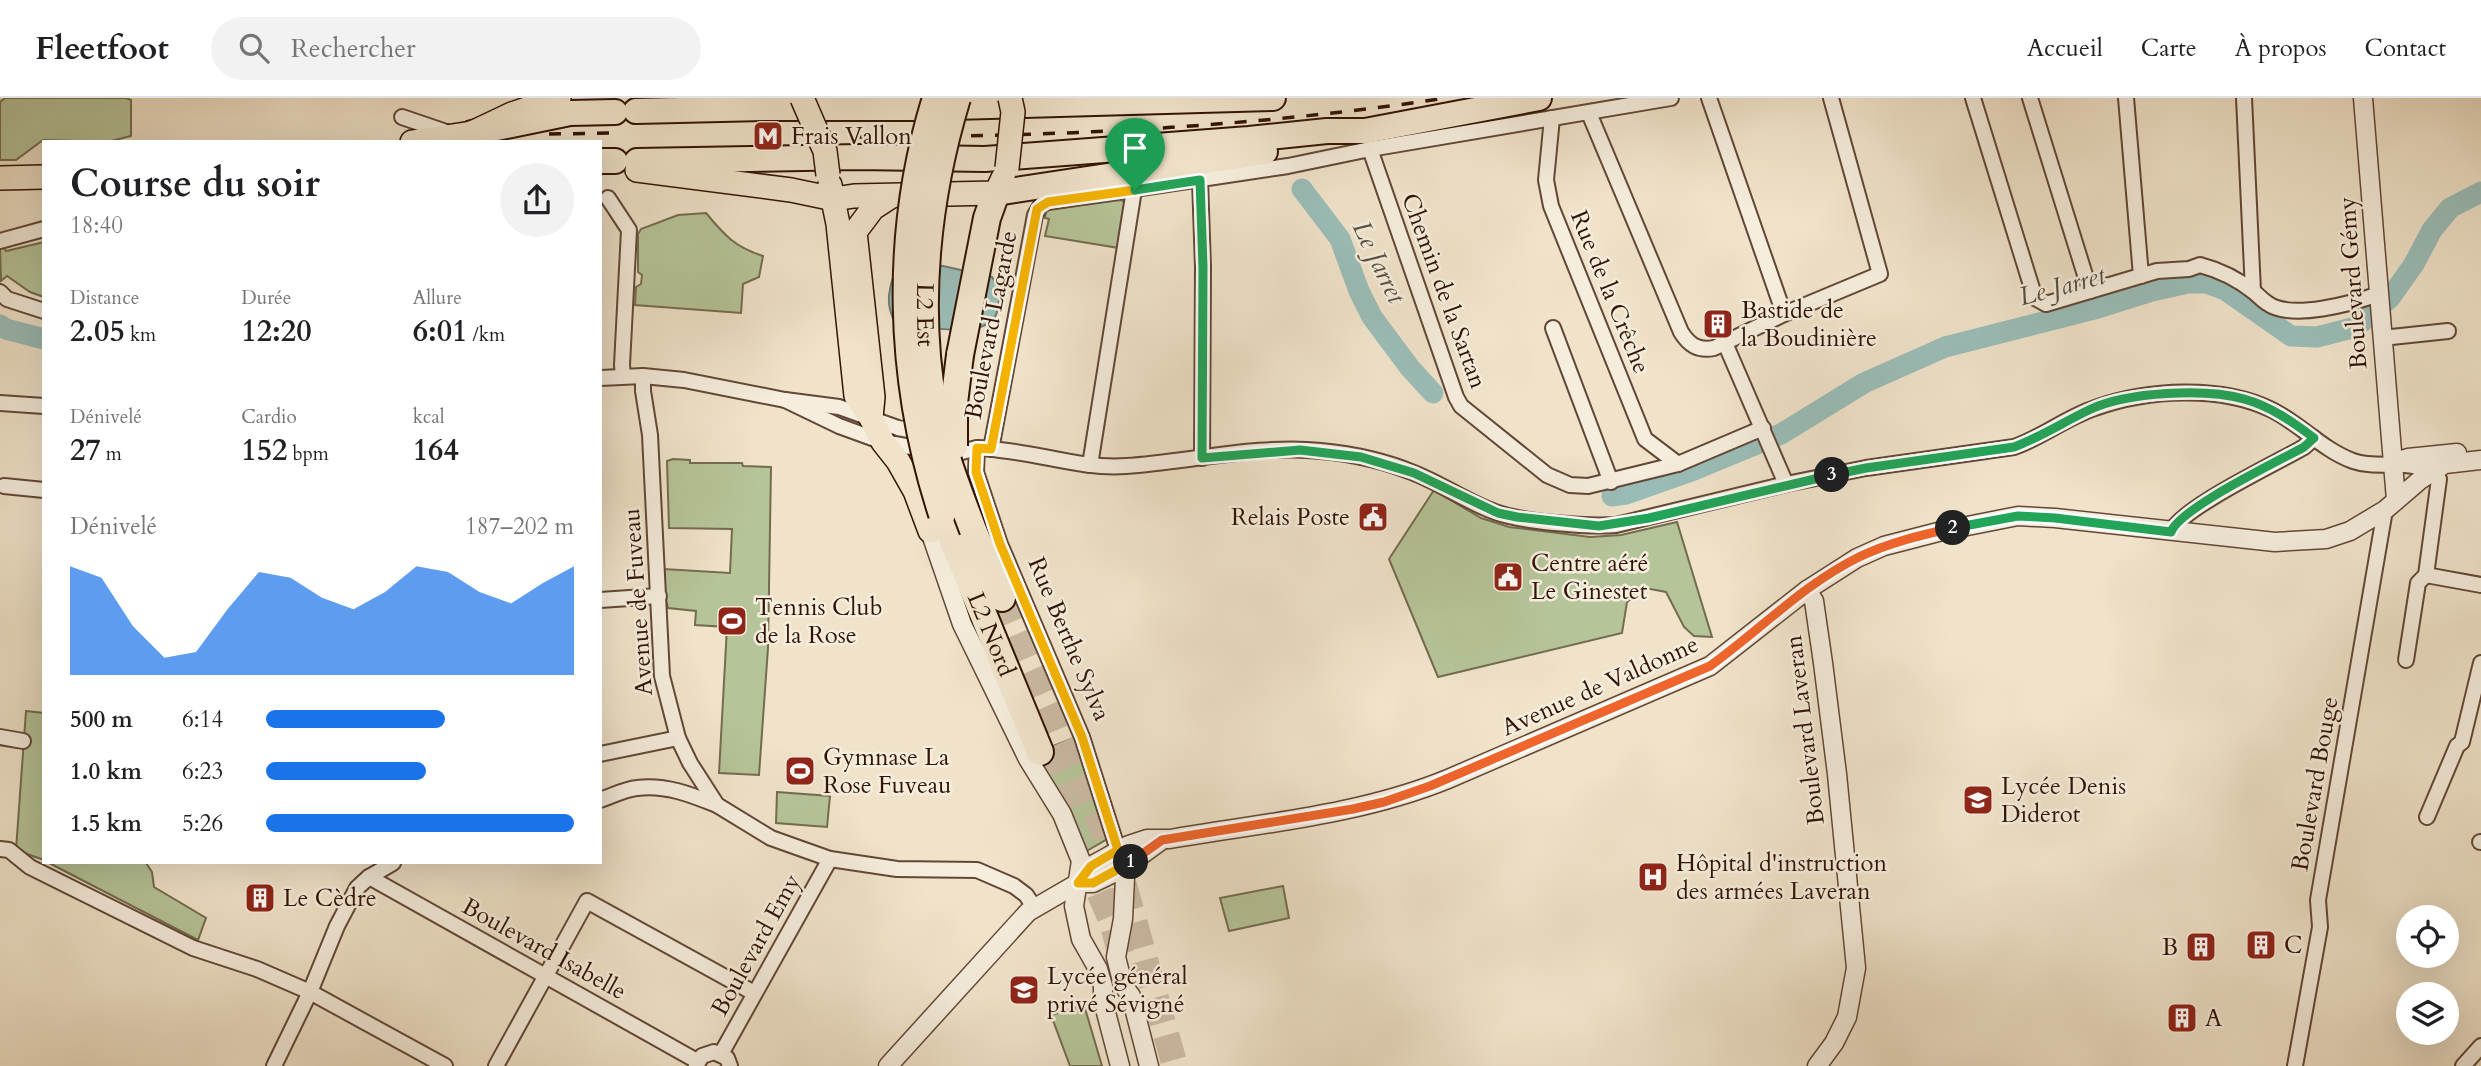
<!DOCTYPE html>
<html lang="fr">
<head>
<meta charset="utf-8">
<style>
  :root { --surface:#fff; --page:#f2f2f2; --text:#202124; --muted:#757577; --line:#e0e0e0; --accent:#1a73e8 }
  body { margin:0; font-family:Cardo,serif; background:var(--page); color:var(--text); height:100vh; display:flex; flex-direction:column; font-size:26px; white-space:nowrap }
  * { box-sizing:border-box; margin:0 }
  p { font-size:23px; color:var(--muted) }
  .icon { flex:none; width:38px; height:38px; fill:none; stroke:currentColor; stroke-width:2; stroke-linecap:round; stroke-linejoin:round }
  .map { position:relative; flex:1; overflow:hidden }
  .details { position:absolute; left:42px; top:42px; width:560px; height:724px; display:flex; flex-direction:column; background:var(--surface); border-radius:0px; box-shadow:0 7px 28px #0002 }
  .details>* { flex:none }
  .tools { position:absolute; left:2396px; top:807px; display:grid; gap:14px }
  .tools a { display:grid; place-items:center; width:63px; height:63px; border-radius:50%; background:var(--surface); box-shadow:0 7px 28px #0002; font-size:35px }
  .pin { position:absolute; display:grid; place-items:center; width:60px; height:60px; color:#fff; margin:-72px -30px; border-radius:50% 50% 50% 0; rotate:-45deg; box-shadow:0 0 7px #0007 }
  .pin .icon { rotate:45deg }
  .km { position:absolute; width:35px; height:35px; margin:-18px; border-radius:50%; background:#222; color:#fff; font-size:19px; line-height:35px; text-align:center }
  .round { display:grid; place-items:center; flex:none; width:74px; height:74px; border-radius:37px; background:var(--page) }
  .headline { display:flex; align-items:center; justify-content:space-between; height:119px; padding:0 28px }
  h1 { font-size:38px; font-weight:700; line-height:52px }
  .figures { display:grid; grid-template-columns:repeat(3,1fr); gap:10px; height:119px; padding:7px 28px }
  .figures div { display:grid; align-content:center }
  .figures b { font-size:30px; font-weight:700 }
  .figures small { font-size:19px; font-weight:400 }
  .figures p { font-size:19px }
  .chart { height:196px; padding:14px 28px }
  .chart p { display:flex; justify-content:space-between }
  .chart svg { width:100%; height:126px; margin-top:7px; fill:var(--accent); opacity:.7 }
  ul { padding:0 28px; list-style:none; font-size:23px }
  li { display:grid; grid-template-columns:112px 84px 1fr; align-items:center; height:52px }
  li i { height:18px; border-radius:9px; background:var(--accent) }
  header { display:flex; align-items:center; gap:42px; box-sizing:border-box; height:98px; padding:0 35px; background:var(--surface); border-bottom:2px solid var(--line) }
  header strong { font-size:33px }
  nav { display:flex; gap:38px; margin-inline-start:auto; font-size:24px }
  .search { width:490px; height:63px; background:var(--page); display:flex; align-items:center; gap:18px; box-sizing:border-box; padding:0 24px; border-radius:38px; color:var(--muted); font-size:26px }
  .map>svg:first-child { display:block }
</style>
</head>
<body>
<header>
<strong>Fleetfoot</strong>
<div class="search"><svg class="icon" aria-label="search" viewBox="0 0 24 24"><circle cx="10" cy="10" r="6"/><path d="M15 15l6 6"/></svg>Rechercher</div>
<nav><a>Accueil</a><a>Carte</a><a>À propos</a><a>Contact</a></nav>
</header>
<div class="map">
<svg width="2481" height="968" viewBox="0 0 2481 968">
  <rect width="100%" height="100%" fill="#f0e3ca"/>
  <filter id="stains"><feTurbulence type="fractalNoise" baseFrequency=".00286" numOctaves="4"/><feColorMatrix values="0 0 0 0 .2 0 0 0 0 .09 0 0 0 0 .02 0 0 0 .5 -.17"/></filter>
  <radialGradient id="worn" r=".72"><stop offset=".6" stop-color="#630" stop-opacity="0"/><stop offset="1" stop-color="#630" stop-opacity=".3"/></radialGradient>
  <g fill="#b6c499" stroke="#746c4e" stroke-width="2">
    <path d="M5,0H126L131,2V38L107,44L43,42L16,62H0V4Z"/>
    <path d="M1121,102L1125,104L1119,150L1045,138L1049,121L1045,120L1046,112Z"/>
    <path d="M706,115C725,138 735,149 763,158L759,179L743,186L741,215L635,207L636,189L641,186L642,177L638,174V136L641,131L678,117Z"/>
    <path d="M44,144V199L30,194L7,178L1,183L0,150L3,148L6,153Z"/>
    <path d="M673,361L690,362V365H742L743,368L771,369L768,550L759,677L719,675L727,529L695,527L696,513L668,510L665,498L664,471L730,475L732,431L669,430L667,363Z"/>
    <path d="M1434,392L1481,420L1509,429L1590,439L1621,437L1677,424L1712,539L1694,538L1684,529L1666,494L1645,490L1627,504L1622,535L1438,579L1389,461Z"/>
    <path d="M26,613L44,615V762L16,752Z"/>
    <path d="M1076,639L1083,660L1085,674L1109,740L1085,754L1030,657Z"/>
    <path d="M777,694L830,698L827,729L776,725Z"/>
    <path d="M49,765H146L152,774L154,789L206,820L198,842Z"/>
    <path d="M1283,788L1289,820L1229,833L1220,800Z"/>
    <path d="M1084,907L1102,968H1070L1051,917Z"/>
  </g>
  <path fill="#9abeb9" stroke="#707a71" stroke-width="2" d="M911,167L943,168L992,179L1000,193C999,201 999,212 995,219C984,241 915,228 895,225C886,207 888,195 894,176Z"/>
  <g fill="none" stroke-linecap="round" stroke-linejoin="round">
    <path stroke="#707a71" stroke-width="3.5" d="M0,235L9,232"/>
    <g stroke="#9abeb9" stroke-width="21">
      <path d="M1302,91L1340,141L1359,193L1372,219L1410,270L1433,295"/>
      <path d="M0,227L6,231L44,241"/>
      <path d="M1612,398L1626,396L1694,372L1781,336L1864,285L1945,249L2098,210L2152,193L2188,185H2206L2225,192L2291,238L2317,239L2356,229L2390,200L2414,166L2432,132L2450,110L2481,94"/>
    </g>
    <g stroke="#cab9a2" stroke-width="26" stroke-dasharray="26 13" stroke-linecap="butt">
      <path d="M1002,500L1118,766L1175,968"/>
      <path d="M1040,654L1067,717"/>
      <path d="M1084,759L1112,824L1122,861"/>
    </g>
    <g stroke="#624736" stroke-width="18">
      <g id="minor">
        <path d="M1709,0L1784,216"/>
        <path d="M1973,0L2035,200L2046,206L2157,173L2189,171L2200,167C2219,172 2239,182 2254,194C2259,198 2262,202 2267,205C2291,223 2353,205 2379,196"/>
        <path d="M2030,0L2090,193"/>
        <path d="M2126,0L2141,178"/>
        <path d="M2244,0L2253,193"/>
        <path d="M1589,15L1681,234C1689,247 1698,253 1714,250L1784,216L1880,176L1831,0"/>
        <path d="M402,19L449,35"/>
        <path d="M1552,20L1546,82L1551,108L1645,341L1678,366"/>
        <path d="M1370,51L1456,299L1461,308L1547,377L1570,387L1588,388L1678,366L1763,330"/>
        <path d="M1200,82L1203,169L1202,360"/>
        <path d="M608,100L629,132L622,267L623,278"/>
        <path d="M0,143L44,131"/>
        <path d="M0,194L7,201L44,213"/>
        <path d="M1553,230L1611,384"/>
        <path d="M2382,240L2448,233"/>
        <path d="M1725,245L1786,386"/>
        <path d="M643,278V293L650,337L662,578L678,640L690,665L717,707L771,740L830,761L897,771L977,772L1014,788L1026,797L1034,809"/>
        <path d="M600,280L643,278L684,282L785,302L839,309L898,330L926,335"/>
        <path d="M785,302L839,328L883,344L928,352"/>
        <path d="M0,305L44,308"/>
        <path d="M977,350L976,374L1000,446L1082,639L1118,752"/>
        <path d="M991,351L1035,117L1041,107L1048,104L1288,68L1370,51L1671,0"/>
        <path d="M948,355C960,357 967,351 979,350C986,350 993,351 1000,352C1042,356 1083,371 1126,368C1188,364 1261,346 1321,353C1353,356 1385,363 1414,375C1442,386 1467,404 1495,414C1522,424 1587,429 1616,427L1786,386L1866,370L2014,349C2043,339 2067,319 2095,310C2148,291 2221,287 2272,312C2300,326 2323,352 2353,363C2381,373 2415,357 2439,381L2426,477L2481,487"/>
        <path d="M1090,367L1134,92"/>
        <path d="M4,388L44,392"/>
        <path d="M2171,434C2181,410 2277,365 2304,349L2314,340"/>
        <path d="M600,502L659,498"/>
        <path d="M2406,562L2418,485L2426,477"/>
        <path d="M0,639L23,643"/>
        <path d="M600,656L678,640"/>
        <path d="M600,702C612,698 625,691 637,690C665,686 692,697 717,707"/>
        <path d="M2427,719L2457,648L2462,644L2481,565"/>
        <path d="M2480,744H2481"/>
        <path d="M0,751L9,752L30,769L193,850L257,871L310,894L445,968"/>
        <path d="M369,779L697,963"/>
        <path d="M721,956L830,761"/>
        <path d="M274,968L310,894L337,828L357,790L369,779L393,765"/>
        <path d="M496,968L587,803L754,895"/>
        <path d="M696,968L702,958L714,954L727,960L730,968"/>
        <path d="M2295,968L2320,829L2318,802L2328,744L2385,412"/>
        <path d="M2463,968L2481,948"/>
      </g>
    </g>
    <g stroke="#624736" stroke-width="21">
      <g id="tertiary">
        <path d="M2363,0L2396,402"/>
        <path d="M2392,365L2408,360L2457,355"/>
        <path d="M930,433L962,526L1028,661L1062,716L1081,763L1074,808L1081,841L1098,871L1103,888V903L1120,968"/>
        <path d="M1807,492L1814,503L1823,565L1837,676L1856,870L1847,919L1834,945L1817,968"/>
        <path d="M1120,762L1125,780L1123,821L1116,859L1123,887L1131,898L1149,968"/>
        <path d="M1078,785L1091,768L1129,747L1147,741H1170C1263,725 1360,717 1448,681L1710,568L1807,492L1857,460L1884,448L1942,433L2018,418L2055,420L2275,444L2326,441L2350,433L2385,412L2420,382L2445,366L2481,362"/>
        <path d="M888,968L1028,814L1078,785H1093L1122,771L1162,742"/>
      </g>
    </g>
    <g stroke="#321304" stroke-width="26">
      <g id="primary">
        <path d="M412,44L472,35L512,16L559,0"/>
        <path d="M637,72L791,92L834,101L854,98L996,95L1003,80"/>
        <path d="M0,80L44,79"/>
        <path d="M830,87L838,126L856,298L871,320L883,344L898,363L915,393L930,433"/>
        <path d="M871,320L873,299L855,134L873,110L890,99"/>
      </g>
    </g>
    <g stroke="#321304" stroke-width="28">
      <g id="trunk">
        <path d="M636,13L766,10H916L1273,0"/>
        <path d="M472,35L570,15L615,14"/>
        <path d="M600,63H615"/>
        <path d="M637,63L859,59L985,61L1249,41L1327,33H1365L1539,0"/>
        <path d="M996,95L1265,54"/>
      </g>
    </g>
    <g stroke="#321304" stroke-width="30">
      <g id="motorway">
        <path d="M960,257L987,120L996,95"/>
        <path id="s1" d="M942,416L1040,654"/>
        <path d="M973,432L1002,500"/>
      </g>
    </g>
    <use href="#minor" stroke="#f5eddd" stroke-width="14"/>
    <use href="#tertiary" stroke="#f5eddd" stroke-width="18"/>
    <use href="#primary" stroke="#f0e3ca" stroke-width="23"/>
    <use href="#trunk" stroke="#f0e3ca" stroke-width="24"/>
    <use href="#motorway" stroke="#f0e3ca" stroke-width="26"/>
    <g stroke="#321304" stroke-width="3.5" stroke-dasharray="12 12" stroke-linecap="butt">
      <path d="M549,36L615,35"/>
      <path d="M851,39C1050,39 1249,30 1446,0"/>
    </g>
    <g stroke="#321304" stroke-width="26" stroke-linecap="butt">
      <g id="primary-bridge">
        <path d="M802,0L825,53L828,77"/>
        <path d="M1007,70L1013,14L1010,0"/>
      </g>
    </g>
    <g stroke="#321304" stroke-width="30" stroke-linecap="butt">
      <g id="motorway-bridge">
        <path d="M936,0C894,135 898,281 942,416"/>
        <path id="s2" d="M957,0C927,99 915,208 934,310C942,352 958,392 973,432"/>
        <path d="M954,348V305L960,257"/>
      </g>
    </g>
    <use href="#primary-bridge" stroke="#f0e3ca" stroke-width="23"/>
    <use href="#motorway-bridge" stroke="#f0e3ca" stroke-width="26"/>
  </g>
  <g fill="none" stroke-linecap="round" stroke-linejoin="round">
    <g stroke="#fff" stroke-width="14">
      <path id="split-1" d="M1131,764L1093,785H1078L1091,768L1118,752L1082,639L1000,446L976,374L977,350L991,351L1037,111L1048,104L1135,92"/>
    </g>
    <g stroke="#fff" stroke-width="14">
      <path id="split-2" d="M1131,764L1162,742L1353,711L1384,704L1430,688L1710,568C1760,532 1804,486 1859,459C1888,445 1921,437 1953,430"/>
    </g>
    <g stroke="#fff" stroke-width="14">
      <path id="split-3" d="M1832,377L1866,370L2014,349C2041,339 2065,323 2091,311C2128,294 2205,290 2244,301C2270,308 2293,324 2314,340L2304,349C2277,364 2180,410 2171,434L2055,420L2018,418L1953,430"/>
    </g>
    <g stroke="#fff" stroke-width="14">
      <path id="split-4" d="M1135,92L1200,82L1203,169L1202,360L1300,352L1361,359L1414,375L1498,415L1517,419L1599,428L1649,420L1832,377"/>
    </g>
    <use href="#split-1" stroke="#f5b400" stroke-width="9"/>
    <use href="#split-2" stroke="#f0652b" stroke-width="9"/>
    <use href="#split-3" stroke="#22a559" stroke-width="9"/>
    <use href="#split-4" stroke="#22a559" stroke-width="9"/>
  </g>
  <defs>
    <g id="metro-square" transform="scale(1.575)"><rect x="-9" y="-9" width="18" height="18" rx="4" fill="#8f2418" stroke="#f5eddd"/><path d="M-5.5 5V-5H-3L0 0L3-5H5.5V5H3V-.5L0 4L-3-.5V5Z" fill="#fff"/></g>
    <g id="building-square" transform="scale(1.575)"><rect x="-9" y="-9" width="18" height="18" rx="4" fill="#8f2418" stroke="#f5eddd"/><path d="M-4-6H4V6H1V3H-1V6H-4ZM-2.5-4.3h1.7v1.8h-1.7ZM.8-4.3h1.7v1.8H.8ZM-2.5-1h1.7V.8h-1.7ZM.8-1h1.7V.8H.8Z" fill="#fff"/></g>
    <g id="civic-square" transform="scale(1.575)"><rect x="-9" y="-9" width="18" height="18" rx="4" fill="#8f2418" stroke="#f5eddd"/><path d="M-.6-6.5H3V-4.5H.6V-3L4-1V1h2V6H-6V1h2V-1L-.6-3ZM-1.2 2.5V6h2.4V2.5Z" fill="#fff"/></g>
    <g id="stadium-square" transform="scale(1.575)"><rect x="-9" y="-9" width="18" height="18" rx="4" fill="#8f2418" stroke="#f5eddd"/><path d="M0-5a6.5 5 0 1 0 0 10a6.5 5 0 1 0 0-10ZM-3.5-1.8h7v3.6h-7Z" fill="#fff"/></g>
    <g id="school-square" transform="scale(1.575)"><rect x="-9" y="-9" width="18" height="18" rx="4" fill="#8f2418" stroke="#f5eddd"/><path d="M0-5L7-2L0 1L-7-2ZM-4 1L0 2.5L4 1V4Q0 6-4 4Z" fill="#fff"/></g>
    <g id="hospital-square" transform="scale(1.575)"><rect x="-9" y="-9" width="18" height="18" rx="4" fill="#8f2418" stroke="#f5eddd"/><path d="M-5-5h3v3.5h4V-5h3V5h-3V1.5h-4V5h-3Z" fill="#fff"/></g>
  </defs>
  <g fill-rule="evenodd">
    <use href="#metro-square" x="768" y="38"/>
    <use href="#building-square" x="1718" y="226"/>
    <use href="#civic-square" x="1373" y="419"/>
    <use href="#civic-square" x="1508" y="479"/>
    <use href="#stadium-square" x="732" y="523"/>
    <use href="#stadium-square" x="800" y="673"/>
    <use href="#school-square" x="1978" y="702"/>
    <use href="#hospital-square" x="1653" y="779"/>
    <use href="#building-square" x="260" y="800"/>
    <use href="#building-square" x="2261" y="847"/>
    <use href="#building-square" x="2201" y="849"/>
    <use href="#school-square" x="1024" y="892"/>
    <use href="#building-square" x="2182" y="920"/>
  </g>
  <g text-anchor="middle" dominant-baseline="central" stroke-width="5" stroke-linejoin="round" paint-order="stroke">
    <g font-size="24" fill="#321304" stroke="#f5eddd" text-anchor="start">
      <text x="791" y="38">Frais Vallon</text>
      <text x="1741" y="212">Bastide de<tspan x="1741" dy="28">la Boudinière</tspan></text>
      <text x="1350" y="419" text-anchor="end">Relais Poste</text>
      <text x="1531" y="465">Centre aéré<tspan x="1531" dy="28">Le Ginestet</tspan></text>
      <text x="755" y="509">Tennis Club<tspan x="755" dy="28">de la Rose</tspan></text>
      <text x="823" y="659">Gymnase La<tspan x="823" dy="28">Rose Fuveau</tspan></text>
      <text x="2001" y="688">Lycée Denis<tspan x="2001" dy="28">Diderot</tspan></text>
      <text x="1676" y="765">Hôpital d'instruction<tspan x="1676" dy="28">des armées Laveran</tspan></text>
      <text x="283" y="800">Le Cèdre</text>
      <text x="2284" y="847">C</text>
      <text x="2178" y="849" text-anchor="end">B</text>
      <text x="1047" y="878">Lycée général<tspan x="1047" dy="28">privé Sévigné</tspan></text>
      <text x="2205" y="920">A</text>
    </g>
    <g font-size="24" fill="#321304" stroke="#f5eddd">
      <text transform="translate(2353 185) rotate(-94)">Boulevard Gémy</text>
      <text transform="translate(1444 193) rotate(70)">Chemin de la Sartan</text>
      <text transform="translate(1610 194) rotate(68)">Rue de la Crêche</text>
      <text stroke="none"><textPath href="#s2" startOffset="220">L2 Est</textPath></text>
      <text transform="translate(991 227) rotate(-79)">Boulevard Lagarde</text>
      <text transform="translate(638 504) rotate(-94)">Avenue de Fuveau</text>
      <text stroke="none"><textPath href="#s1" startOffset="130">L2 Nord</textPath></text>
      <text transform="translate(1069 541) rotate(67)">Rue Berthe Sylva</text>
      <text transform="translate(1600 588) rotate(-24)">Avenue de Valdonne</text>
      <text transform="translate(1805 632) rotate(-97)">Boulevard Laveran</text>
      <text transform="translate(2315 686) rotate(-80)">Boulevard Bouge</text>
      <text transform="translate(756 847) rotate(-61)">Boulevard Emy</text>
      <text transform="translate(544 851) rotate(29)">Boulevard Isabelle</text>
    </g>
    <g font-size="26" font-style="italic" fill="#564f43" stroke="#f5eddd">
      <text transform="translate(1379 164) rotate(64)">Le Jarret</text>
      <text transform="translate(2062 188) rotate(-15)">Le Jarret</text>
    </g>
  </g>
  <rect width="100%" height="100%" filter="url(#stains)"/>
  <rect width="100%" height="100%" fill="url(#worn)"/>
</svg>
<div class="tools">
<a><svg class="icon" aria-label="locate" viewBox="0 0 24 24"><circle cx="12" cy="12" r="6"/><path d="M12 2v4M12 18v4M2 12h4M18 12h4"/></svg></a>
<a><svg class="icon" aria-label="layers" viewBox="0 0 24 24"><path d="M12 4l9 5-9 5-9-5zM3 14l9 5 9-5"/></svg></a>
</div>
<div class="pin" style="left:1135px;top:92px;background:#1e9e55"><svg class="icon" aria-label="arrive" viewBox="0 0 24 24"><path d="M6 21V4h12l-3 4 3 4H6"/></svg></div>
<b class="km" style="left:1131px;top:764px">1</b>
<b class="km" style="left:1953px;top:430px">2</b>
<b class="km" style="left:1832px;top:377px">3</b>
<section class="details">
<div class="headline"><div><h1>Course du soir</h1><p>18:40</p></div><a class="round"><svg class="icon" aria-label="share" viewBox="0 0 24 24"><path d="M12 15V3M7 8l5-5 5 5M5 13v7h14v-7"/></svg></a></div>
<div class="figures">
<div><p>Distance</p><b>2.05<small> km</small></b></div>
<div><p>Durée</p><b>12:20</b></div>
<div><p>Allure</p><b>6:01<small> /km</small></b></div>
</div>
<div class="figures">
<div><p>Dénivelé</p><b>27<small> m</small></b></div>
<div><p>Cardio</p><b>152<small> bpm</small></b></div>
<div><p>kcal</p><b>164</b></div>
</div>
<div class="chart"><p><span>Dénivelé</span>187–202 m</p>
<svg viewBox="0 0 160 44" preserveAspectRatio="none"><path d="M0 44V6L10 10L20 27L30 38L40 36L50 21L60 8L70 10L80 17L90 21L100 15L110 6L120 8L130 15L140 19L150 12L160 6V44z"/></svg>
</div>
<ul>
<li><b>500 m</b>6:14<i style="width:58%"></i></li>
<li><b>1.0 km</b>6:23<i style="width:52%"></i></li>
<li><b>1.5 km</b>5:26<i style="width:100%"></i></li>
</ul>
</section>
</div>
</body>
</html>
